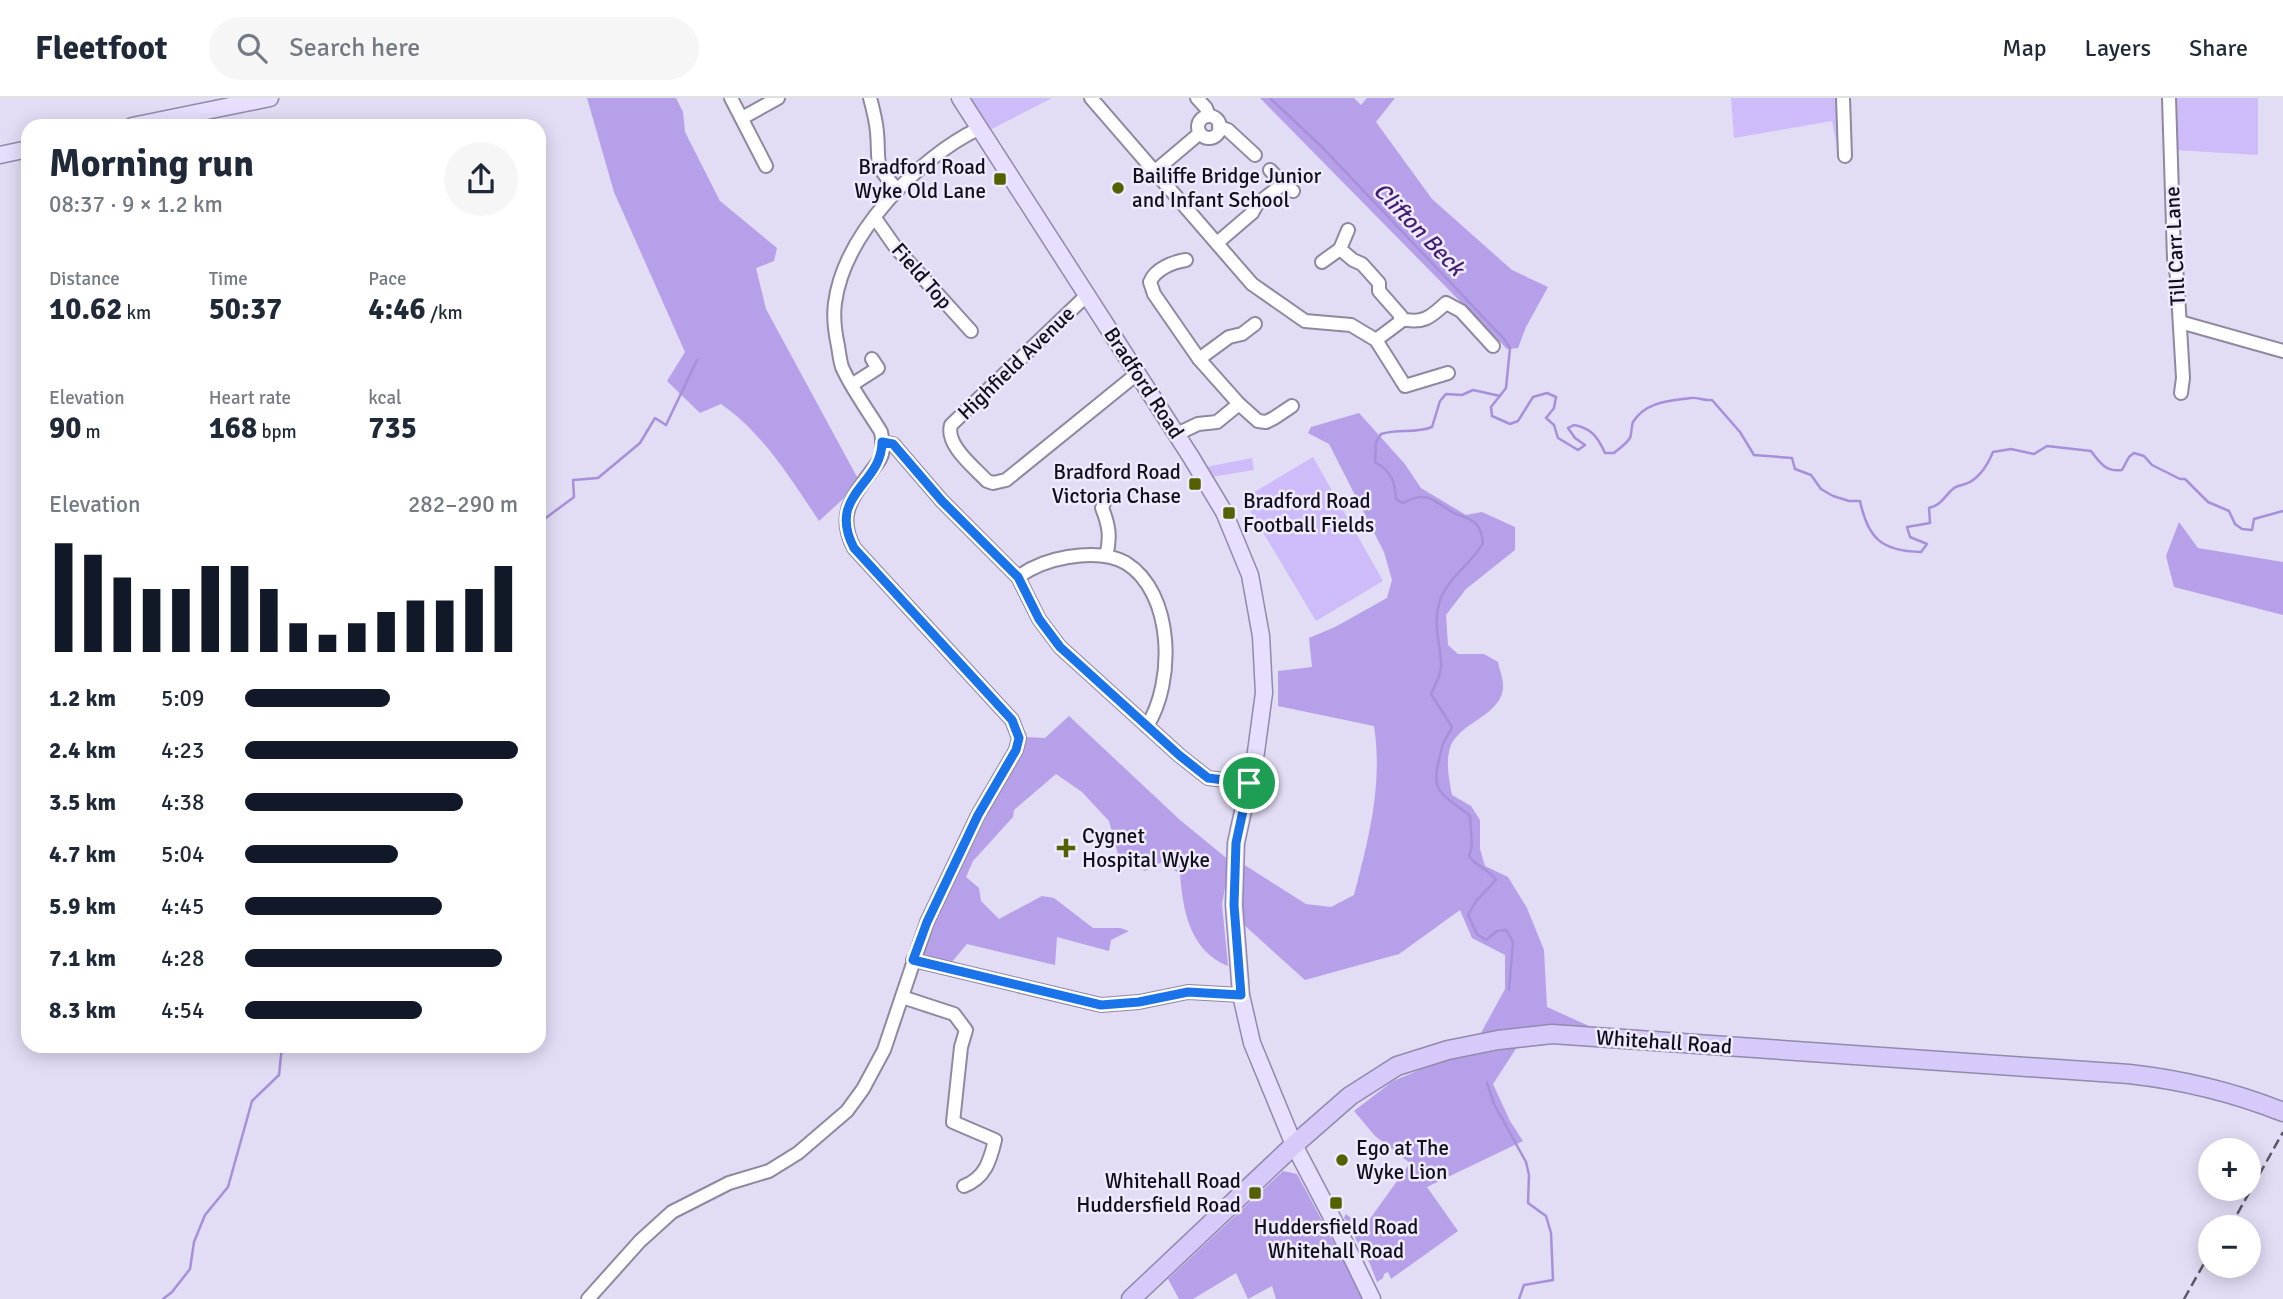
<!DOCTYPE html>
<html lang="en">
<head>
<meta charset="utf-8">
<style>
  :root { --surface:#fff; --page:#f6f6f7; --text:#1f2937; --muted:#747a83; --line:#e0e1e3; --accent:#111827 }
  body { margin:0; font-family:Signika,sans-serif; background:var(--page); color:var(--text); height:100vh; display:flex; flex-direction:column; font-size:26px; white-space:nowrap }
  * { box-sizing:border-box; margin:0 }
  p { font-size:23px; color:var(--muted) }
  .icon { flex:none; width:38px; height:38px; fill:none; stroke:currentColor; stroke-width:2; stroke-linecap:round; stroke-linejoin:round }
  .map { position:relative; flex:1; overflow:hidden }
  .panel { position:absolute; left:21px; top:21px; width:525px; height:934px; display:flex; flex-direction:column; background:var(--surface); border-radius:21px; box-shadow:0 4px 18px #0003 }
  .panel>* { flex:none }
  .controls { position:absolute; left:2198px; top:1040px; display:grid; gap:14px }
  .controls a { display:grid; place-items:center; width:63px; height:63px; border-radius:50%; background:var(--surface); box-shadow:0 4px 18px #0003; font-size:35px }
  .pin { position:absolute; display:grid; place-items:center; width:60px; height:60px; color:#fff; margin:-30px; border:4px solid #fff; border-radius:50%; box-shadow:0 2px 7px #0007 }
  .round { display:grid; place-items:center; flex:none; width:74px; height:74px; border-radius:37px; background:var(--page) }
  .head { display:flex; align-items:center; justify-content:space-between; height:119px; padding:0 28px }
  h1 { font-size:38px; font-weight:700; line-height:52px }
  .metrics { display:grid; grid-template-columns:repeat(3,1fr); gap:10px; height:119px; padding:7px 28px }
  .metrics div { display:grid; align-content:center }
  .metrics b { font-size:30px; font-weight:700 }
  .metrics small { font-size:19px; font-weight:400 }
  .metrics p { font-size:19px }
  .chart { height:196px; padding:14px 28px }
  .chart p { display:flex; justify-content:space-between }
  .chart svg { width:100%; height:126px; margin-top:7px; stroke:var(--accent); stroke-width:6 }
  ul { padding:0 28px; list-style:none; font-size:23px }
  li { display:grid; grid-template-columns:112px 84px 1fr; align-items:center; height:52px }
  li i { height:18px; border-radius:9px; background:var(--accent) }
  header { display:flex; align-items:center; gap:42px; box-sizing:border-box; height:98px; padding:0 35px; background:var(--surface); border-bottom:2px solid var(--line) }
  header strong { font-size:33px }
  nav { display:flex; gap:38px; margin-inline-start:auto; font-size:24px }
  .search { width:490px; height:63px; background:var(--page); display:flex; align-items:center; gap:18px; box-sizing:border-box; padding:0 24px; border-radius:38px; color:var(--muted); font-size:26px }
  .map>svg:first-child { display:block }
</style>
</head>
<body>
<header>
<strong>Fleetfoot</strong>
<div class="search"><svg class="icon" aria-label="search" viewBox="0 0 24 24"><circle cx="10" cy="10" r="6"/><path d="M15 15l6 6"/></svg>Search here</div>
<nav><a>Map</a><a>Layers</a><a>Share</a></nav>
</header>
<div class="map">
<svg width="2283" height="1201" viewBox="0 0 2283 1201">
  <rect width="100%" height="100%" fill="#e2dcf5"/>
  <g fill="#cebcfa">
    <path d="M971,0H1052L988,33Z"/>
    <path d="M1731,0H1837L1839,46L1837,49L1832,23L1734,40Z"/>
    <path d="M2173,0H2258V57L2175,52Z"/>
    <path d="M1313,359L1383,483L1316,523L1243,401Z"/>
    <path d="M1252,360L1254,372L1211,379L1206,369Z"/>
  </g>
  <g fill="#b6a0ea">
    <path d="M587,0H676L683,14L685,34L720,103L777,150L774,163L756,170L766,211L857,379L843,401L819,423C792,382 762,334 721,306L700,315L667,283L685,254L614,94Z"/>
    <path d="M1260,0H1354L1361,7L1367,0H1395L1376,24L1432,101L1512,172L1548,189L1526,229L1518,250L1507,251Z"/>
    <path d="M1359,315L1404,365L1421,390L1466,417L1482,414L1515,429V452L1466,491L1446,517L1448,547L1458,556H1484L1498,564C1499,571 1503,579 1503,586C1505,616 1462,623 1451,647C1445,662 1449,682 1452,697L1471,708L1480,722V751L1485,768L1508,779L1527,810L1544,852L1547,909L1589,928L1516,930L1481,935L1505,891V857L1472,840L1460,812L1399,856L1305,882L1243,826V766L1306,806L1331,809L1354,797C1369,740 1383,686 1374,628L1278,608V573L1312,569L1309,540L1335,529L1387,500L1392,482L1384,454L1329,346L1308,335L1311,329Z"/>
    <path d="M2179,424L2198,450L2283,464V517L2174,489L2166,458Z"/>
    <path d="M1069,618L1180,722L1230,763L1222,806L1228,868C1190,853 1183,813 1180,776L1162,764L1145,773L1119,760L1109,723L1082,694L1056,676L1014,712L1013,719L973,763L966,779L979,790L981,803L999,821L1042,798L1054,800L1093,830H1120L1129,833L1111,842L1109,853L1057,839L1055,867L967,846L951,865L928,861L920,852L998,695L1025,649V639L1045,640Z"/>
    <path d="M1517,949L1493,986L1510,1023L1523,1043L1427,1089L1458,1133L1391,1181L1388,1174L1384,1176L1383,1180L1377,1184L1370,1166L1344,1120L1346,1116L1351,1120L1350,1122L1362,1132L1410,1065L1375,1038L1354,1013L1393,983L1441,963Z"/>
    <path d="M1283,1073L1297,1076L1364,1201H1276L1272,1188L1248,1201L1236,1175L1193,1201H1179L1168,1181Z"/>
  </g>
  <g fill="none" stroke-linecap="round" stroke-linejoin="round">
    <g stroke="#a690d9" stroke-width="2.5">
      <path d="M1270,0L1323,50L1505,242L1510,250L1506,290L1491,309L1492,318L1510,326L1518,323L1533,299L1547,295L1556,299L1554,310L1546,320L1554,327L1558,340L1578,352L1585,347L1575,340L1568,330L1574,327C1591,330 1598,339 1605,355H1614C1619,351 1627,345 1630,340C1632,335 1631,329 1633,324C1646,303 1670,303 1691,300C1697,299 1705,303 1712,302L1740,334L1754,357L1792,360L1795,371L1811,377L1821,391L1833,398L1849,403H1860C1868,441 1882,453 1921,454L1927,446L1910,439L1907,429L1930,425L1929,410C1942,407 1944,398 1954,390C1958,387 1965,387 1970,384C1982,377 1988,366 1993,354L2011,351L2034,356L2047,348L2091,353C2100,365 2106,374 2122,372L2129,359L2134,355L2144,358L2152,367L2180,381H2185L2208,404L2229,413L2235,426L2242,431L2252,432L2254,421L2283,413"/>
      <path d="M1500,298L1473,292L1462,297L1446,296L1440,303L1432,329C1415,336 1398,330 1381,336L1376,344L1375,364C1391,373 1395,383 1396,401L1403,405C1428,391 1434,404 1454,415C1461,418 1470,420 1475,425C1481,430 1482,438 1483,445C1471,467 1445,481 1439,506C1433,527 1440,545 1441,565C1442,577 1435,586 1431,596L1452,629C1450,636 1446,638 1444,644C1441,650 1440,659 1438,666C1430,698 1450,700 1470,718L1472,748L1469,758C1477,769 1490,772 1496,782L1476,803L1468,817L1477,836L1486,842L1497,833L1506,832L1513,844L1509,892"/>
      <path d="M539,425L574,399L573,382L598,380L640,345L655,320L666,327L697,262"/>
      <path d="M1487,985L1494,1006L1526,1064L1529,1077L1528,1105L1546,1118L1551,1135L1553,1182L1524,1187L1519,1201"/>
      <path d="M163,1201L172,1194L190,1171L194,1144L205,1117L228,1089L252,1003L279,977L282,948"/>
    </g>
    <g stroke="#8f88a0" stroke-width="16">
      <g id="minor">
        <path d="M731,0L766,68"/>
        <path d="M870,0C873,11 876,23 877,34C880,66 872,65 897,91"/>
        <path d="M1091,0L1252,186L1305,223L1351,227L1376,242L1405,288L1448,275"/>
        <path d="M1197,0L1206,10L1209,18"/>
        <path d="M1843,0L1845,58"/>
        <path d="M2169,0L2174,160L2177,179L2183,280L2181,295"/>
        <circle cx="1209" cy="29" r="11"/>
        <path d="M742,20L778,0"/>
        <path d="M1219,29L1228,32L1255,57"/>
        <path d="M1270,72L1283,86L1293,93"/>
        <path d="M1155,73L1200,35"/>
        <path d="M875,120L896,150L971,233"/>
        <path d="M1217,145L1252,115L1257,106L1283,86"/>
        <path d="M1340,151L1353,162L1362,166L1379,185V193L1401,218L1400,224L1376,242"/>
        <path d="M1186,162C1173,164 1155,171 1150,184L1154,196L1199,261L1239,306L1258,323L1266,324L1274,320L1292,308"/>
        <path d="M1322,164L1340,151L1348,132"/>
        <path d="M1087,197L951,327C945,347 975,370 987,383L993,385L1006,382L1138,275"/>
        <path d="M1400,221C1423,226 1430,220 1446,205L1461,213L1493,248"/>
        <path d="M2180,224L2283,253"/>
        <path d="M1199,261L1229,239L1242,236L1255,226"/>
        <path d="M853,286L878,270L872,261"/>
        <path d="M1177,336L1198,326L1217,324L1239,306"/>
        <path d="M882,344L893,346L942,403L1018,479L1039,521L1060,549L1179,657L1208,680L1249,685"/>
        <path d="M1105,402L1102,410C1109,427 1111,440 1106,458"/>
        <path d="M1018,479C1033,468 1050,462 1068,459C1086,456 1109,455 1126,465C1174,495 1175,584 1147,628"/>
        <path d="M913,862L1101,907L1139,904L1188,894L1241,897"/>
        <path d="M902,899L954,916L966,932L961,949L953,1024L995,1042C990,1063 985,1080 964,1088"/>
        <path d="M588,1201L640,1143L672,1114L729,1085L769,1073L798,1055L847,1013L863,991L884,952L927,824L978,717L1016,652L1019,640L1012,622L854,450C837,418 851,401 870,375C874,369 881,362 882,356C884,349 882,341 881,334C869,314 851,290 842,269C840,263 839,254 838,248C835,234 833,219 835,205C844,136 918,60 978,31"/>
      </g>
    </g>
    <g stroke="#9289ab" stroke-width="19">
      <g id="major">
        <path d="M960,0L1191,359L1224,414L1250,477L1261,538L1264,595L1256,654L1236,745L1234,807L1241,897L1252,945L1294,1047L1338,1131L1372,1201"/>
        <path d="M132,28L270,0"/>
        <path d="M0,57L28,51"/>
      </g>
    </g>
    <g stroke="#9289ab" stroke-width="21">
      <path id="highway" d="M1131,1201L1294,1047L1350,998L1397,968L1448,952L1498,942L1552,936L2129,976C2183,982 2233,994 2283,1014"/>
    </g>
    <use href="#minor" stroke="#fff" stroke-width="12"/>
    <use href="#major" stroke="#e7dffd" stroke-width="16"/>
    <use href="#highway" stroke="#d7cafb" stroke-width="18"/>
    <g stroke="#5b5866" stroke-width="2.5" stroke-dasharray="10 5" stroke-linecap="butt">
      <path d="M2230,1129L2283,1034"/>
      <path d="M2184,1201L2210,1155"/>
    </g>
  </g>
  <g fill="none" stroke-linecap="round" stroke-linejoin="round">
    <g stroke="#fff" stroke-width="14">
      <path id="route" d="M882,344L893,346L942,403L1018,479L1039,521L1060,549L1179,657L1208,680L1249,685L1236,745L1234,807L1241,897L1188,894L1139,904L1101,907L913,862L927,824L978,717L1016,652L1019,640L1012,622L854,450C826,396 882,387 882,344Z"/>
    </g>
    <use href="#route" stroke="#1a73e8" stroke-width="9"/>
  </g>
  <g fill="#556000" stroke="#efeaff" stroke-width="2.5">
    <rect x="993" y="74" width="14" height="14" rx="3.5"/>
    <circle cx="1118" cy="90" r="7"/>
    <rect x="1188" y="379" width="14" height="14" rx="3.5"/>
    <rect x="1222" y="408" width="14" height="14" rx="3.5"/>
    <path d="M1062.5 739.5h7v7h7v7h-7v7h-7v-7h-7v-7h7z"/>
    <circle cx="1342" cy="1062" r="7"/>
    <rect x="1248" y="1088" width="14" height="14" rx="3.5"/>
    <rect x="1329" y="1098" width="14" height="14" rx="3.5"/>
  </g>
  <g text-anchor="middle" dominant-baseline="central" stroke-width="5" stroke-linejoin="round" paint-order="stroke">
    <g font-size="21" fill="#110f17" stroke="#efeaff" text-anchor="start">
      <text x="986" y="69" text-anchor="end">Bradford Road<tspan x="986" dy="24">Wyke Old Lane</tspan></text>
      <text x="1132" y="78">Bailiffe Bridge Junior<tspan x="1132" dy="24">and Infant School</tspan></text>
      <text x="1181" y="374" text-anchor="end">Bradford Road<tspan x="1181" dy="24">Victoria Chase</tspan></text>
      <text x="1243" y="403">Bradford Road<tspan x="1243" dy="24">Football Fields</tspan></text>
      <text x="1082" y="738">Cygnet<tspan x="1082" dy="24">Hospital Wyke</tspan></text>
      <text x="1356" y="1050">Ego at The<tspan x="1356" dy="24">Wyke Lion</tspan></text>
      <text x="1241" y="1083" text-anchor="end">Whitehall Road<tspan x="1241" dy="24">Huddersfield Road</tspan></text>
      <text x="1336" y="1129" text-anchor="middle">Huddersfield Road<tspan x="1336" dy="24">Whitehall Road</tspan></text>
    </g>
    <g font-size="21" fill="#110f17" stroke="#efeaff">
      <text transform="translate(2175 148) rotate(-93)">Till Carr Lane</text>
      <text transform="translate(922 178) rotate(49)">Field Top</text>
      <text transform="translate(1016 265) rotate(-44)">Highfield Avenue</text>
      <text transform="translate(1144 285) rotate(57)">Bradford Road</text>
      <text transform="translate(1664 944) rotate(4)">Whitehall Road</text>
    </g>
    <g font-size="23" font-style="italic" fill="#411e72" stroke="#efeaff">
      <text transform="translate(1419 131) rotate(46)">Clifton Beck</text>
    </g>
  </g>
</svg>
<div class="controls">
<a>+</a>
<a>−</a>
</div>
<div class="pin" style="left:1249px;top:685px;background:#1e9e55"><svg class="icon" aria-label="arrive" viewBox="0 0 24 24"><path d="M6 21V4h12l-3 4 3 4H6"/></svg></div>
<section class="panel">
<div class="head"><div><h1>Morning run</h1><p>08:37 · 9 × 1.2 km</p></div><a class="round"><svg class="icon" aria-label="share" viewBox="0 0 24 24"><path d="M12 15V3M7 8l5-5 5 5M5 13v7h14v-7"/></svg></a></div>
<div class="metrics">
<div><p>Distance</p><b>10.62<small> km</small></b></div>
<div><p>Time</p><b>50:37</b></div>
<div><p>Pace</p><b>4:46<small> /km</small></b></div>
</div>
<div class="metrics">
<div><p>Elevation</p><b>90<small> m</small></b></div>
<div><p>Heart rate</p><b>168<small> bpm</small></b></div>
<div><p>kcal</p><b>735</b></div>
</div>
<div class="chart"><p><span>Elevation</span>282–290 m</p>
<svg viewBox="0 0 160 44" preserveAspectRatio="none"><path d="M5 44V6M15 44V10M25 44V18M35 44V22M45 44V22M55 44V14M65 44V14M75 44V22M85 44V34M95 44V38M105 44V34M115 44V30M125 44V26M135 44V26M145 44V22M155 44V14"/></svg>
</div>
<ul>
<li><b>1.2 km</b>5:09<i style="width:53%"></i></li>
<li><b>2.4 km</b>4:23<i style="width:100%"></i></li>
<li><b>3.5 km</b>4:38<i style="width:80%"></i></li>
<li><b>4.7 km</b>5:04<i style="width:56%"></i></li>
<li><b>5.9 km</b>4:45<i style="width:72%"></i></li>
<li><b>7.1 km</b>4:28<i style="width:94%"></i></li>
<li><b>8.3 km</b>4:54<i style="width:65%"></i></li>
</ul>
</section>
</div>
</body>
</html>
